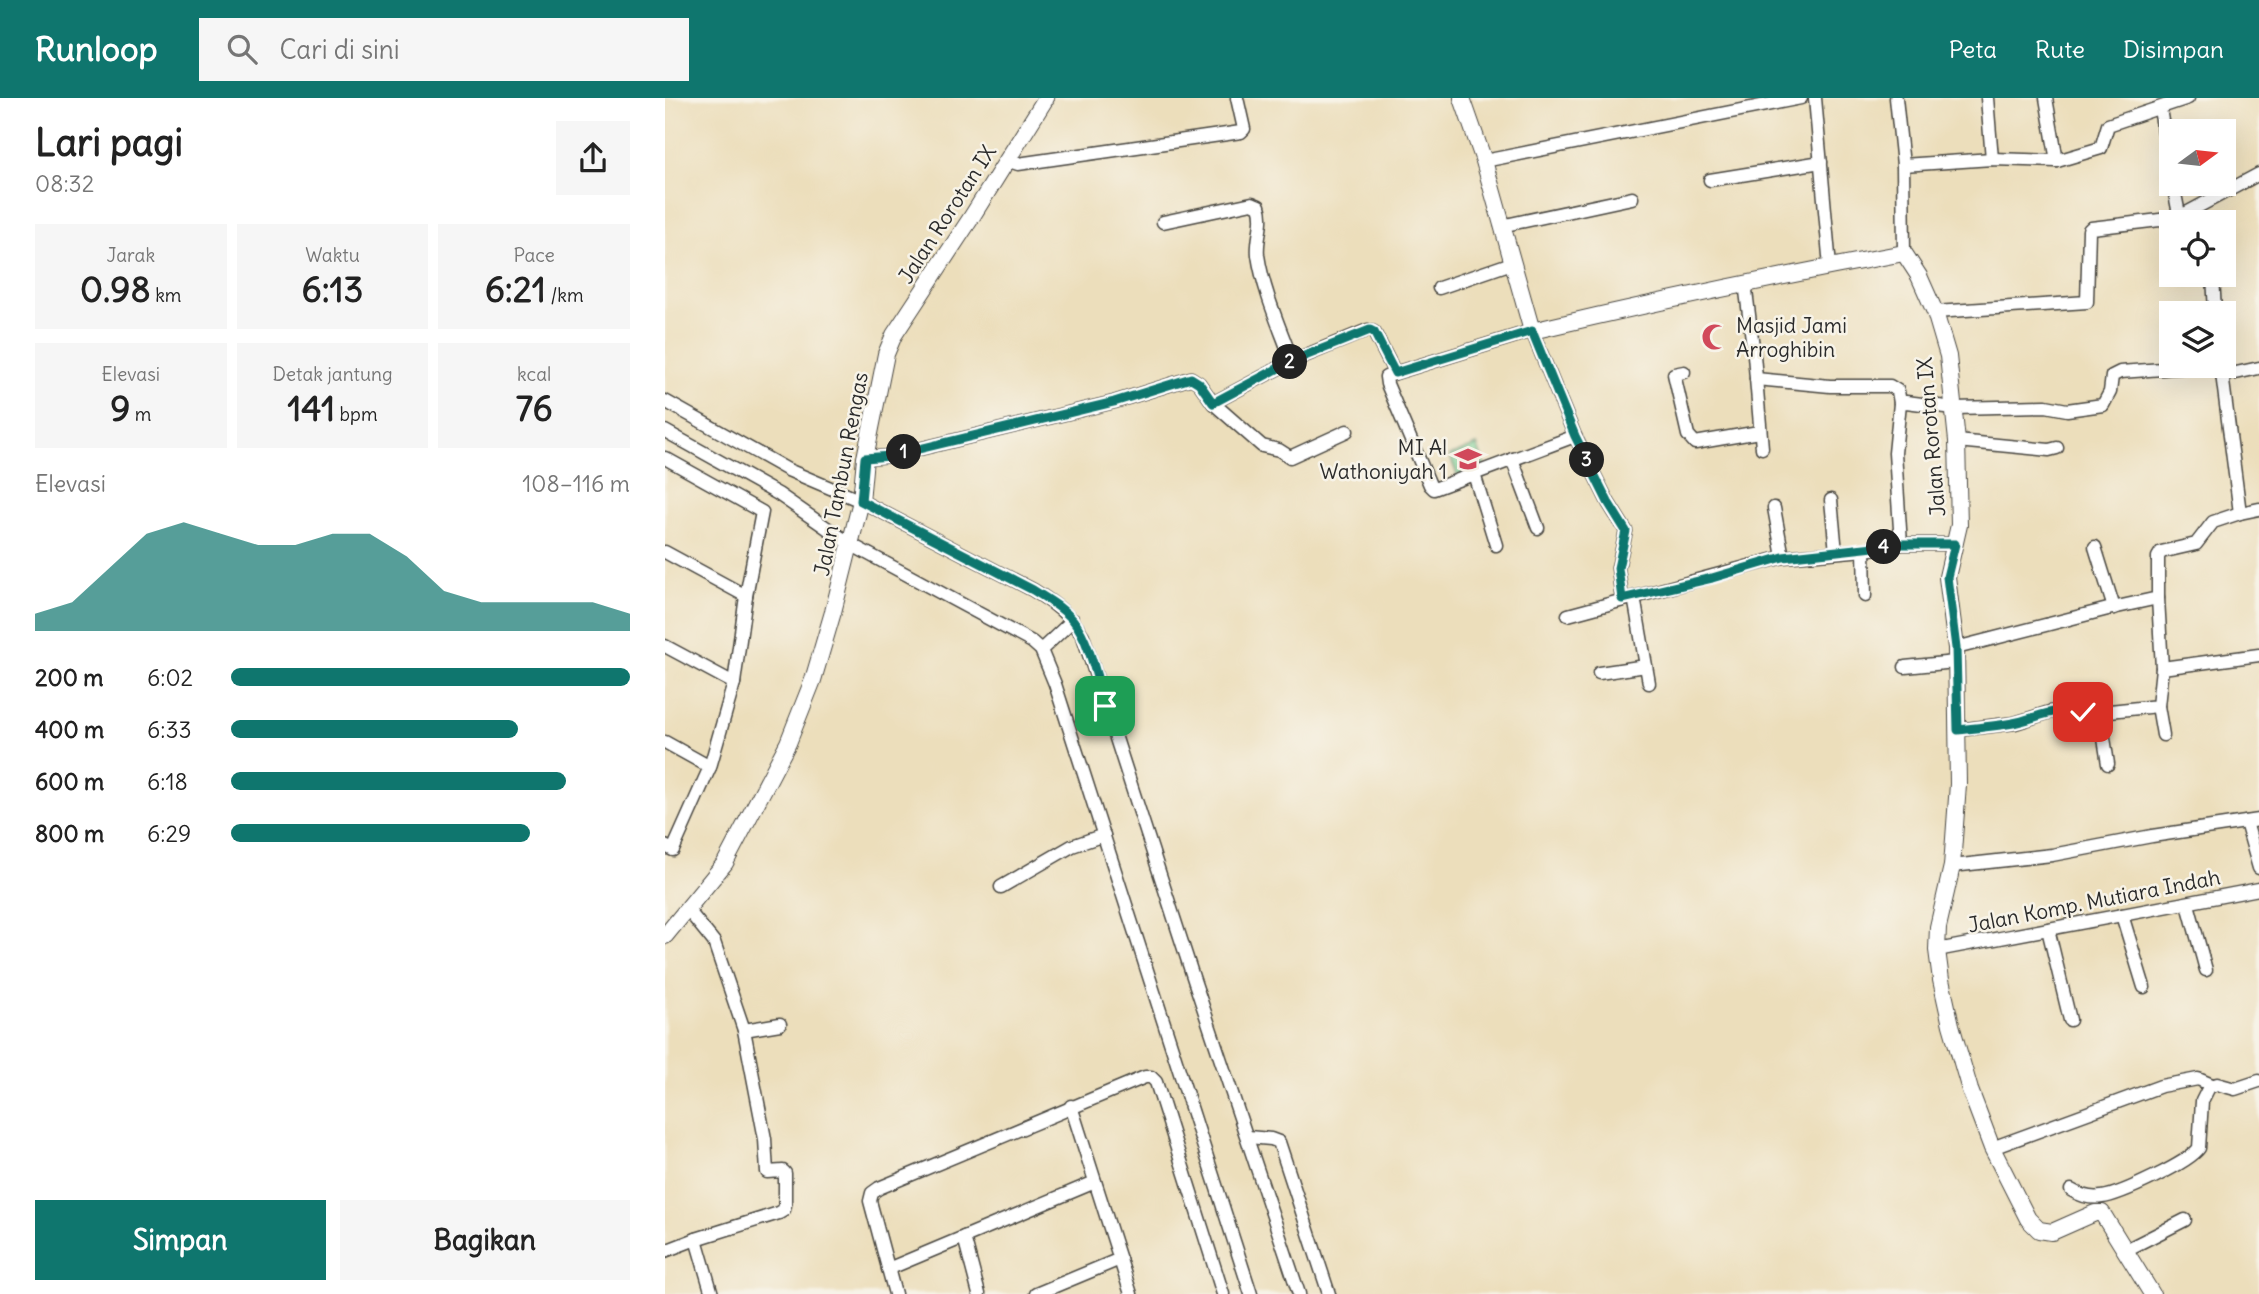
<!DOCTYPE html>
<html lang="id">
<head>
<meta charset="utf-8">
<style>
  :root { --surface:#fff; --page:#f6f6f6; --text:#222; --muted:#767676; --accent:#0f766e }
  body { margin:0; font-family:Delius,sans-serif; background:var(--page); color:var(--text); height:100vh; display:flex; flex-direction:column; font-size:26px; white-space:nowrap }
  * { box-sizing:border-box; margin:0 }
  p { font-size:23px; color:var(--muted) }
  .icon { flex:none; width:38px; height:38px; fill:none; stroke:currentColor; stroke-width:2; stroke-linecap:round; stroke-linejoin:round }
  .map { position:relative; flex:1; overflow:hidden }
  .panel { display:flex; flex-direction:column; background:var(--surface); width:665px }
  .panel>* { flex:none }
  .needle { width:46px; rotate:75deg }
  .controls { position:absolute; left:1494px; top:21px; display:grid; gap:14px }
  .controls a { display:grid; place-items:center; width:77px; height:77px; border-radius:0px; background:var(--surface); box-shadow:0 7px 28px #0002; font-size:35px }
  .pin { position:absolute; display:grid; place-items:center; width:60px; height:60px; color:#fff; margin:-30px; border-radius:14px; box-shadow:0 4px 10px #0006 }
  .km { position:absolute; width:35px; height:35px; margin:-18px; border-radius:50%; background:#222; color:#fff; font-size:19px; line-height:35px; text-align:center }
  .round { display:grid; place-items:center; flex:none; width:74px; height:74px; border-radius:0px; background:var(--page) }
  .head { display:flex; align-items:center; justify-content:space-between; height:119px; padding:0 35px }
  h1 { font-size:38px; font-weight:800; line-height:52px }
  .figures { display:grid; grid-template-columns:repeat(3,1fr); gap:10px; height:119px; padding:7px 35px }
  .figures div { display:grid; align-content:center; border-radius:0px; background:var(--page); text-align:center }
  .figures b { font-size:35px; font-weight:800 }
  .figures small { font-size:19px; font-weight:400 }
  .figures p { font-size:19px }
  .chart { height:196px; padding:14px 35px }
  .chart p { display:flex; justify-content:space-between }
  .chart svg { width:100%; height:126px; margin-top:7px; fill:var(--accent); opacity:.7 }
  .action { display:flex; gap:14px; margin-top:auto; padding:14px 35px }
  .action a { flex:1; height:80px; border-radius:0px; background:var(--accent); color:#fff; font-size:28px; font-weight:800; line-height:80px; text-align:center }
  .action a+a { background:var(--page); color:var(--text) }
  ul { padding:0 35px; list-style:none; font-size:23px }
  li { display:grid; grid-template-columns:112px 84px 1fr; align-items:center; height:52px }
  li i { height:18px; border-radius:9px; background:var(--accent) }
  header { display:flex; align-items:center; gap:42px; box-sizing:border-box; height:98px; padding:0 35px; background:var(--accent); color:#fff }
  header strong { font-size:33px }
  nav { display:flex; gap:38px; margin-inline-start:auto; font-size:24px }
  .search { width:490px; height:63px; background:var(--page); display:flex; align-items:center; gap:18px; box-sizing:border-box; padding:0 24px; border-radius:0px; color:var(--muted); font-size:26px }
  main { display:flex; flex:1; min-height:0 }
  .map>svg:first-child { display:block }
</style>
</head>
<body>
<header>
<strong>Runloop</strong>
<div class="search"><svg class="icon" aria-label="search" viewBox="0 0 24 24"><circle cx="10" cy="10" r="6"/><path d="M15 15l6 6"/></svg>Cari di sini</div>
<nav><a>Peta</a><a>Rute</a><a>Disimpan</a></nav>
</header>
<main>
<section class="panel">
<div class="head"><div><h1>Lari pagi</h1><p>08:32</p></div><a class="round"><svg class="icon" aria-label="share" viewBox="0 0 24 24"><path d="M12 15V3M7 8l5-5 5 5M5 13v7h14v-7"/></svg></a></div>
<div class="figures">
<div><p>Jarak</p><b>0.98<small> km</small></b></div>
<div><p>Waktu</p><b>6:13</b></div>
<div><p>Pace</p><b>6:21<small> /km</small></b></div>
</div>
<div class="figures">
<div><p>Elevasi</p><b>9<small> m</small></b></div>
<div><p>Detak jantung</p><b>141<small> bpm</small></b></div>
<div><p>kcal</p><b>76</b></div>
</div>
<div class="chart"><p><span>Elevasi</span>108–116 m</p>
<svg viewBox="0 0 160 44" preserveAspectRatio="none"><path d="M0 44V38L10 34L20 22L30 10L40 6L50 10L60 14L70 14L80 10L90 10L100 18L110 30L120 34L130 34L140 34L150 34L160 38V44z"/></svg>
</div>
<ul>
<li><b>200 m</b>6:02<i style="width:100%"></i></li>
<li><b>400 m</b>6:33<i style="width:72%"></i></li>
<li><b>600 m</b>6:18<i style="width:84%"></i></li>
<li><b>800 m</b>6:29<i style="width:75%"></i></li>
</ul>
<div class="action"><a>Simpan</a><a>Bagikan</a></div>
</section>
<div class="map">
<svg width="1594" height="1196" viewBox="0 0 1594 1196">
  <rect width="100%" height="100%" fill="#f7f3e8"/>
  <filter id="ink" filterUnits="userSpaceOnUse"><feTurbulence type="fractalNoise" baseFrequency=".0143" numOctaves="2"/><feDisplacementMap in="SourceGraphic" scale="14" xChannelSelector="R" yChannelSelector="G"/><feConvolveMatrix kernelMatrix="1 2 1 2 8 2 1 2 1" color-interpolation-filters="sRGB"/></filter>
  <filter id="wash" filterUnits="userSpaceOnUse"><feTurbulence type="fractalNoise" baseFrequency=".00686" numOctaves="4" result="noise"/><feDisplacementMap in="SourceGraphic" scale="28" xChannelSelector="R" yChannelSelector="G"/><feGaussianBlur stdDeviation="1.57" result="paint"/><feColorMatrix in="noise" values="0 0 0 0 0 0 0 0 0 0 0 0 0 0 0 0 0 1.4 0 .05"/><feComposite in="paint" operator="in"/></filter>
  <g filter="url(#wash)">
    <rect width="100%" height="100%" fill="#ecdebb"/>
    <path fill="#7bd094" stroke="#537e60" stroke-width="2" d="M812,347L820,369L793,379L785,358Z"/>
  </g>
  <g filter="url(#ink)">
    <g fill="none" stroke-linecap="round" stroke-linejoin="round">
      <g stroke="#484641" stroke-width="15">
        <g id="minor">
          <path d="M1150,0L1165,169"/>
          <path d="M1231,0L1238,67L1239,155"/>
          <path d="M1322,0L1327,61"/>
          <path d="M1381,0L1392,63"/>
          <path d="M1495,11L1507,82"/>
          <path d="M341,62L353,66L576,34L579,31L572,0"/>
          <path d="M819,63L1136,0"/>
          <path d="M1238,67L1327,61L1392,63L1436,50L1443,27L1523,0"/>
          <path d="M1045,82L1156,64"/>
          <path d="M498,124L587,105L594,108C600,124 591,140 593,157C598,192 615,230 627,263"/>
          <path d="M1513,124L1512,120L1594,76"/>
          <path d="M836,128L967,100"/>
          <path d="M1548,177L1550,215"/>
          <path d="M1080,185L1089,257L1097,350"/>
          <path d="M774,190L847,165"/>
          <path d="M1270,214L1422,204L1424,132L1426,130L1512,120L1513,111L1508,86"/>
          <path d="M1556,268L1575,415"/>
          <path d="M1019,274L1009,276L1023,337L1030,345L1094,334"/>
          <path d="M730,275L721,279L722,286L765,387L769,391L910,338"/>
          <path d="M1557,278L1594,270"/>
          <path d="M1091,281L1165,288H1225L1233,293L1235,305L1241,304L1289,310L1381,308L1402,312L1438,307L1445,294L1447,278L1455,274L1540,268"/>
          <path d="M0,303L123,372L196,403L368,492C389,505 405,517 418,538L529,882L634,1196"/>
          <path d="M548,305L597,348L614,352L625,359L682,333"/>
          <path d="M1235,305L1230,355L1236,446"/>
          <path d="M0,333L113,396L185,446L367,544L376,552L390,586L586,1196"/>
          <path d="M1292,343L1384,352L1392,350"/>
          <path d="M0,360L97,414L81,498L69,585L45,669L8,752L0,748"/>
          <path d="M200,360L225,358L449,304L526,280L534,285L548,305L627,263L703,232L709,234L730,275L867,233L910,338L943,404L961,433L953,470L957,501"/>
          <path d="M847,361L873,430"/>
          <path d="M809,376L831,447"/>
          <path d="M1166,402L1171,454"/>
          <path d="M1109,410L1118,459"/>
          <path d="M1430,449L1449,510"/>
          <path d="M1199,452L1200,498"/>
          <path d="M0,454L81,498"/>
          <path d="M969,499L984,585"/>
          <path d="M903,517L1118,459L1199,452L1236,446H1290"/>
          <path d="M0,548L69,585"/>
          <path d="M1291,550L1443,511L1493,500V459L1496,454L1531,446L1548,424L1575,415L1594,411"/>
          <path d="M376,552L408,522"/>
          <path d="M1240,569L1290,564"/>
          <path d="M1497,570L1594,557"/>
          <path d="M934,575L981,568"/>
          <path d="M1493,608L1498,637"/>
          <path d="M1435,614L1443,666"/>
          <path d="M1293,632L1350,625L1385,614L1407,611L1435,614L1493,608L1497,570L1493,500"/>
          <path d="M0,644L45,669"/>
          <path d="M1581,724L1594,770"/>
          <path d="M1287,768L1387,757L1487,738L1594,722"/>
          <path d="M336,789L407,748L439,737"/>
          <path d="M1523,806L1541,872"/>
          <path d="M1457,817L1479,889"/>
          <path d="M1383,831L1405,922"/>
          <path d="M1272,852L1594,791"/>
          <path d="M79,932L115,926"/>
          <path d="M406,1008L466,1196"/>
          <path d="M583,1039L606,1041L614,1044L664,1196"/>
          <path d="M1327,1050L1496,988L1533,981L1547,987"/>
          <path d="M1406,1092C1416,1098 1426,1101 1437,1099C1455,1097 1525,1064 1534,1050L1537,1003L1544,989L1552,986L1570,991L1594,983"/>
          <path d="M299,1139L314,1196"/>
          <path d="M31,1141L47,1196"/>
          <path d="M1461,1152L1520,1122"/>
          <path d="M0,1153L31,1141L114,1115L119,1112L120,1107V1075L118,1073L102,1074L100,1041L79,932L49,844L23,812"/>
          <path d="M223,1171L430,1084"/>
          <path d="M230,1196L205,1103L207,1095L214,1090L480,979H486L491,984L558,1196"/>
          <path d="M371,1196L455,1161"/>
        </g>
      </g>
      <g stroke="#484641" stroke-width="18">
        <g id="tertiary">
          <path d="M797,0L819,63L867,233C990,204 1114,178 1239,155L1254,178L1270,214L1283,258L1292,343L1294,427L1282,479L1291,550L1293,686L1287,768L1273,829L1272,852L1276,882L1286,927L1305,992L1327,1050L1363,1121L1374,1132L1387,1134L1430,1115H1437L1487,1196"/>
          <path d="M0,838L60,765L123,645L148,582L168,514L196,403L200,360L221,256L229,237L306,120L381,0"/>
        </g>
      </g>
      <use href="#minor" stroke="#fff" stroke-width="12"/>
      <use href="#tertiary" stroke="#fff" stroke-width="16"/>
    </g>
  </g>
  <g fill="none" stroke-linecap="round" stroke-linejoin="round" filter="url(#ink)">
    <g stroke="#fff" stroke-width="14">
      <path id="route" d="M440,608C432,582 425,543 408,522C397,509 382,501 368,492L196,403L200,360L225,358L449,304L526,280L534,285L548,305L627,263L705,232L709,234L730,275L867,233L910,338L943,404L961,433L953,470L957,501L1047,480L1118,459L1236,446H1290L1282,479L1291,550L1293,632C1311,630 1330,628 1348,625C1372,620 1392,608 1418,614"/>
    </g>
    <use href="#route" stroke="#0f766e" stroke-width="9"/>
  </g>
  <defs>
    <g id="mosque-bare" transform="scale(2.1)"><path d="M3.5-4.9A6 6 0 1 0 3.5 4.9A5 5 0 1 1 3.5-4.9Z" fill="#d1495b" stroke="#f7f3e8" stroke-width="2.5" paint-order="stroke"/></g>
    <g id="school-bare" transform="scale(2.1)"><path d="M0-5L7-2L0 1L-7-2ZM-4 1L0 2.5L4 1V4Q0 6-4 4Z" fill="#d1495b" stroke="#f7f3e8" stroke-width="2.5" paint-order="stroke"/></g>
  </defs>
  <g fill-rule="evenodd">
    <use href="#mosque-bare" x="1050" y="239"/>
    <use href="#school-bare" x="803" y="361"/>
  </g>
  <g text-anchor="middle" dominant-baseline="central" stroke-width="5" stroke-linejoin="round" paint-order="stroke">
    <g font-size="21" fill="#2b2b2b" stroke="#f7f3e8">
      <text transform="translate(282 116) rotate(-57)">Jalan Rorotan IX</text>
      <text transform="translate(1266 339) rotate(-95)">Jalan Rorotan IX</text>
      <text transform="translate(176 376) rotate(-79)">Jalan Tambun Rengas</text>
      <text transform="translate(1429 803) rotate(-11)">Jalan Komp. Mutiara Indah</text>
    </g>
    <g font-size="21" fill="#2b2b2b" stroke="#f7f3e8" text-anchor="start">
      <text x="1071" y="227">Masjid Jami<tspan x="1071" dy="24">Arroghibin</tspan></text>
      <text x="782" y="349" text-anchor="end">MI Al<tspan x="782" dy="24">Wathoniyah 1</tspan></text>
    </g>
  </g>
</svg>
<div class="controls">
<a><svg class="needle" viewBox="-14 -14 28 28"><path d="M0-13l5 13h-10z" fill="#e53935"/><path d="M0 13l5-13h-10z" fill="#767676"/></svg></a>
<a><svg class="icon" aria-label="locate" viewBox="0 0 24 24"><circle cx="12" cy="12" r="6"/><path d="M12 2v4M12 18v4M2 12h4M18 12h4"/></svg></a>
<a><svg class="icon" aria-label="layers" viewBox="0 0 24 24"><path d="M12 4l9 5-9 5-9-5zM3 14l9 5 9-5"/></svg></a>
</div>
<div class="pin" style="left:440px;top:608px;background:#1e9e55"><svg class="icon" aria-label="arrive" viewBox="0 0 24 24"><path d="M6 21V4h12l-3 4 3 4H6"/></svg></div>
<div class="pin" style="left:1418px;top:614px;background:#d93025"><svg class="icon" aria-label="check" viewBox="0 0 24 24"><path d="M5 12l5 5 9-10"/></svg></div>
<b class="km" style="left:239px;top:354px">1</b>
<b class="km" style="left:625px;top:264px">2</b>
<b class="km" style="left:922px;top:362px">3</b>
<b class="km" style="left:1219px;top:449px">4</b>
</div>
</main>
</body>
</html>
